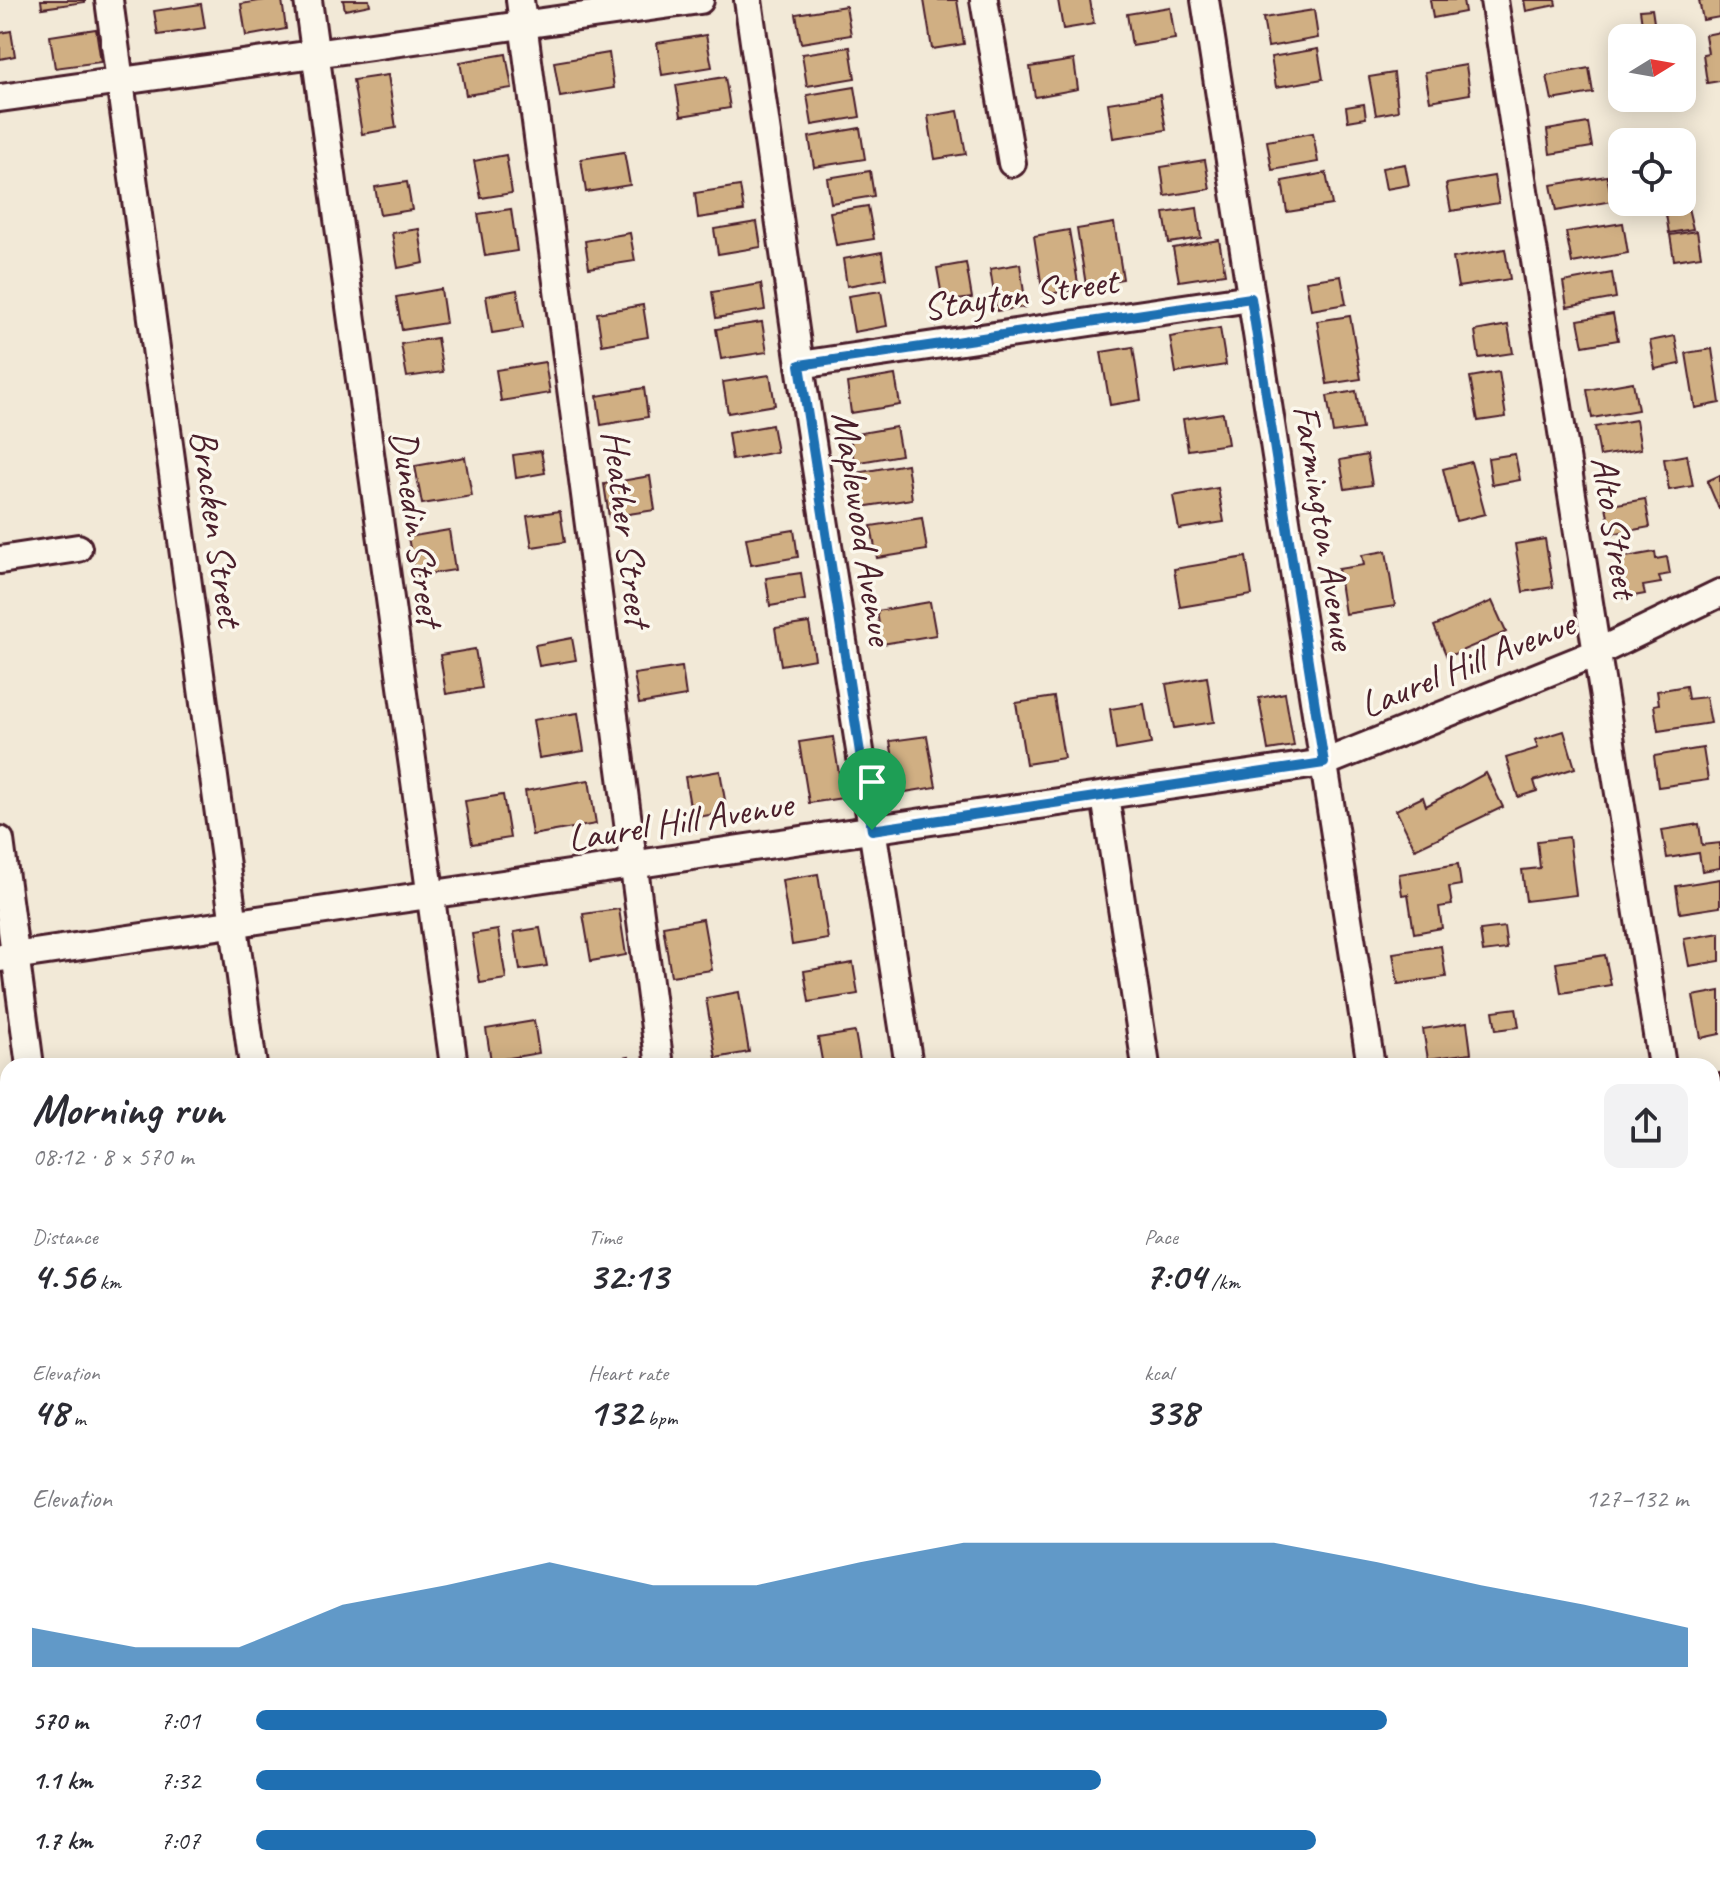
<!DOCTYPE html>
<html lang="en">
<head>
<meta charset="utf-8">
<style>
  :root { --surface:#fff; --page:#f2f2f3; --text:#2b2b33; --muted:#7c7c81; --accent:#1f6fb2 }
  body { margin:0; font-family:Caveat,sans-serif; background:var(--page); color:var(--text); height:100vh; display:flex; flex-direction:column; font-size:30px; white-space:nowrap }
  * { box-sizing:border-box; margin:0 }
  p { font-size:26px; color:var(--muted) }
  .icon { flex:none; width:44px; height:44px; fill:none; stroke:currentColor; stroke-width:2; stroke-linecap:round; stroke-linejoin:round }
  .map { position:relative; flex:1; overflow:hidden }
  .details { position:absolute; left:0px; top:1058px; width:1720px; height:828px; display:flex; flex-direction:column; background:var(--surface); border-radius:24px 24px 0 0; box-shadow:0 4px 20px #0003 }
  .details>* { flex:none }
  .needle { width:52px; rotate:79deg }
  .controls { position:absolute; left:1608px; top:24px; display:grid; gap:16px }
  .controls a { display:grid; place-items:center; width:88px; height:88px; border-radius:16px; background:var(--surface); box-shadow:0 4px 20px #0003; font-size:40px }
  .pin { position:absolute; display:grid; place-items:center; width:68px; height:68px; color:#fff; margin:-82px -34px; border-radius:50% 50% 50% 0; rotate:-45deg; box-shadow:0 0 8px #0007 }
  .pin .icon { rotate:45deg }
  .round { display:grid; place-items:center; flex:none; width:84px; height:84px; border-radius:16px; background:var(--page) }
  .headline { display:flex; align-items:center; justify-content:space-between; height:136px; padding:0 32px }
  h1 { font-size:44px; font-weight:600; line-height:60px }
  .stats { display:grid; grid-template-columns:repeat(3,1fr); gap:12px; height:136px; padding:8px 32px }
  .stats div { display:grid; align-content:center }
  .stats b { font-size:40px; font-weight:600 }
  .stats small { font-size:22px; font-weight:400 }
  .stats p { font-size:22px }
  .chart { height:224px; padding:16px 32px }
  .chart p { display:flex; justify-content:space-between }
  .chart svg { width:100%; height:144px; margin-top:8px; fill:var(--accent); opacity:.7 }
  ul { padding:0 32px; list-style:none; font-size:26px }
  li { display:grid; grid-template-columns:128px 96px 1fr; align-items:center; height:60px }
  li i { height:20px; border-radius:10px; background:var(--accent) }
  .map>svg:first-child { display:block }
</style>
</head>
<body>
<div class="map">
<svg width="1720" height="1886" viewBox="0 0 1720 1886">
  <rect width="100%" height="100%" fill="#f2e9d7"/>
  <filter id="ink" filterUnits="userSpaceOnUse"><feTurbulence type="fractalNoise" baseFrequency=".0125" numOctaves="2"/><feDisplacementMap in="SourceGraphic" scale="16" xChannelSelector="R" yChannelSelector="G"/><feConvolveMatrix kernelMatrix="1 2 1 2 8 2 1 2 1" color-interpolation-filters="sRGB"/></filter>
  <g filter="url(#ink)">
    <path fill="#e8d8be" d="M0,1639L8,1642V1878H490L485,1886H0Z"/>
    <g fill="#b8e29f" stroke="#818065" stroke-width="2">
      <path d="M0,1515L8,1521V1642L0,1639Z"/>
      <path d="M490,1878H589L584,1886H485Z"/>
    </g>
    <g fill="#d0af83" stroke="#4a1f2b" stroke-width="2">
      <path d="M41,0H85V2L42,8Z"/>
      <path d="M265,0H282L286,29L246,36L241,4Z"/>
      <path d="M343,0H369L370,5L345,10Z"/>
      <path d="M924,0H957L964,44L932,49Z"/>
      <path d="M1058,0H1090L1094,24L1063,29Z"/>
      <path d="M1430,0H1463L1465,12L1433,18Z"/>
      <path d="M1524,0H1555L1556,5L1526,11Z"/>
      <path d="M1699,0H1720V17L1703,20Z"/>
      <path d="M201,4L205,28L158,35L154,11Z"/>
      <path d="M846,6L851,35L801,43L796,14Z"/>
      <path d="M1170,7L1175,39L1132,46L1127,14Z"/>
      <path d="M1652,9L1655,29L1643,31L1640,10Z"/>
      <path d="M1314,10L1318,38L1268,47L1263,18Z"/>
      <path d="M96,29L101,62L55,68L50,36Z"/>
      <path d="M11,31L15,56L0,59V33Z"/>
      <path d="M1720,32V81L1707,83L1703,54L1708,53L1705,35Z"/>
      <path d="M706,35L712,67L662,75L657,43Z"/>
      <path d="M850,47L855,78L807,86L802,54Z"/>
      <path d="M1318,49L1323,79L1276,87L1271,57Z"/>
      <path d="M609,53L614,88L560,97L554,62Z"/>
      <path d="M506,54L512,88L466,95L460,62Z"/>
      <path d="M1074,60L1078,89L1035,97L1030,67Z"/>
      <path d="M1466,65L1470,94L1430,101L1425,72Z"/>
      <path d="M1589,68L1593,93L1552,100L1547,76Z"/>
      <path d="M1394,73L1398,111L1376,115L1369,77Z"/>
      <path d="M388,75L396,128L362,134L353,80Z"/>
      <path d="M725,77L730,108L681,116L676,85Z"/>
      <path d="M855,87L860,117L812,125L807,95Z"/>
      <path d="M1160,95L1166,130L1113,138L1108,103Z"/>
      <path d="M1364,104L1366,118L1348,121L1346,107Z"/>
      <path d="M958,111L966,154L935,159L928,116Z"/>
      <path d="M1588,123L1592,147L1550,154L1547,130Z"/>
      <path d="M860,128L865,159L814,167L809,137Z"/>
      <path d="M1313,133L1318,162L1272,170L1267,141Z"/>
      <path d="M624,152L630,185L586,192L581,159Z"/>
      <path d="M506,155L512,193L481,198L474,161Z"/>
      <path d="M1205,160L1210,189L1165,196L1161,167Z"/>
      <path d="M1405,164L1409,185L1386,189L1382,168Z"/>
      <path d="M870,171L874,196L831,203L827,178Z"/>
      <path d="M1326,173L1332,205L1287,212L1282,181Z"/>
      <path d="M1494,176L1499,203L1451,211L1446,184Z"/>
      <path d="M1607,176L1612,201L1556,211L1551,185Z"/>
      <path d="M407,182L412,210L380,215L375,187Z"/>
      <path d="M1682,182L1693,229L1669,233L1664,202H1682Z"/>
      <path d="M740,186L744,211L698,218L695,193Z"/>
      <path d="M868,206L874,239L836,245L830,212Z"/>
      <path d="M1197,208L1201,238L1169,243L1164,213Z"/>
      <path d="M511,209L517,251L485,256L478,214Z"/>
      <path d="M757,222L761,247L718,254L714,229Z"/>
      <path d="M1114,223L1123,279L1086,285L1077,229Z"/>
      <path d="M1623,223L1628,253L1572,263L1566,232Z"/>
      <path d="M419,229L424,263L398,268L392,233Z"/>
      <path d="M1069,230L1079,289L1043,295L1034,236Z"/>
      <path d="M1697,231L1701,256L1674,260L1670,235Z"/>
      <path d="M630,233L635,261L589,268L585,241Z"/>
      <path d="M1219,240L1225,274L1179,281L1173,248Z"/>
      <path d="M1505,249L1510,279L1458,287L1453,258Z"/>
      <path d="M882,252L886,279L847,286L843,259Z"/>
      <path d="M966,263L972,298L943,302L937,268Z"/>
      <path d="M1020,264L1026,307L997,311L990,269Z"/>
      <path d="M1612,273L1616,298L1567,307L1563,282Z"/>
      <path d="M1341,276L1346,304L1311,310L1306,281Z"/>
      <path d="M761,284L765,310L716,318L712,292Z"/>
      <path d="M441,289L446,323L402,330L396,297Z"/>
      <path d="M517,290L523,328L492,333L486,296Z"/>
      <path d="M881,291L887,326L854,332L848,296Z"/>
      <path d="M643,305L648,337L602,345L597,313Z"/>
      <path d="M1613,314L1618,340L1583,346L1578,320Z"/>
      <path d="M1350,316L1361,379L1327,384L1317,321Z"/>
      <path d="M762,322L767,352L721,359L716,329Z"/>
      <path d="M1508,325L1513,353L1479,358L1475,331Z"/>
      <path d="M1220,328L1226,365L1176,373L1170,337Z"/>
      <path d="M1675,336L1680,364L1655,369L1650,341Z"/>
      <path d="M437,338L443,372L407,377L401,344Z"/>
      <path d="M1133,347L1141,400L1110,405L1101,352Z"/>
      <path d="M1712,349L1720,403L1695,408L1686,353Z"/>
      <path d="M545,362L550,393L501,401L496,370Z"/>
      <path d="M1499,372L1506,417L1478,421L1470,377Z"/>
      <path d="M770,375L775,405L728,413L723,382Z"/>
      <path d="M895,375L900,405L851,413L847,383Z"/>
      <path d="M1633,382L1638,410L1592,418L1587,390Z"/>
      <path d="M644,388L648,417L601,425L597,396Z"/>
      <path d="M1356,391L1362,429L1333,433L1327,396Z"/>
      <path d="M1223,413L1228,444L1188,450L1183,419Z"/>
      <path d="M1636,420L1641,449L1600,456L1595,427Z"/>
      <path d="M772,425L777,452L732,460L728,433Z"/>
      <path d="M896,427L901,455L854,463L850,435Z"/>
      <path d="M541,451L545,473L516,478L513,455Z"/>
      <path d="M1515,454L1520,480L1492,485L1488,458Z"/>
      <path d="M1367,455L1372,485L1345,489L1340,460Z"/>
      <path d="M1687,455L1693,486L1669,490L1664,459Z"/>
      <path d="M465,457L472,496L422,504L415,466Z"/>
      <path d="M1471,462L1485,514L1456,521L1443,469Z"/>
      <path d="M907,464L912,499L861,507L856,473Z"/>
      <path d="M1720,475V509H1719L1707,481Z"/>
      <path d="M650,476L655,510L609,517L604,484Z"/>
      <path d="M1218,488L1224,522L1179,529L1173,496Z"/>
      <path d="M1645,499L1650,527L1611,534L1606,506Z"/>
      <path d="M560,511L565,542L532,547L527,516Z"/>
      <path d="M922,518L927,550L877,558L871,526Z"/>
      <path d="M449,530L455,570L415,576L408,537Z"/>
      <path d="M794,530L798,557L751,565L746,538Z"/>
      <path d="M1545,539L1553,587L1523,592L1515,544Z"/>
      <path d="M1386,551L1395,606L1345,614L1338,569L1364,565L1362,555Z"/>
      <path d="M1655,552L1656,559L1667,557L1670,574L1659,576L1661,583L1643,586L1645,594L1623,598L1620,558Z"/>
      <path d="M1246,557L1252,595L1180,607L1174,569Z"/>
      <path d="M801,573L805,600L770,606L766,578Z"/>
      <path d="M1492,601L1506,632L1447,657L1434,626Z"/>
      <path d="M930,602L936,635L882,644L877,611Z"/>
      <path d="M809,623L815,659L781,665L775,628Z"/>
      <path d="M572,638L576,660L539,666L535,645Z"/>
      <path d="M475,649L482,688L446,694L440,655Z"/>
      <path d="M682,667L686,696L639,704L634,674Z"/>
      <path d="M1207,677L1214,722L1174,728L1166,684Z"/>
      <path d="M1686,686L1688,699L1706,697L1711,723L1658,731L1654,705L1659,704L1657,691Z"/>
      <path d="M1285,693L1294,746L1268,750L1259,698Z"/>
      <path d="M1054,697L1064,758L1026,764L1016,703Z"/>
      <path d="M1144,704L1151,744L1116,750L1110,709Z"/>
      <path d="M578,713L584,751L539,758L533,720Z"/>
      <path d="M1564,731L1575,768L1534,781L1537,791L1518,797L1506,758L1538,748L1535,740Z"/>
      <path d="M927,736L936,787L899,793L890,741Z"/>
      <path d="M833,737L843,798L809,803L799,742Z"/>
      <path d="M1703,748L1708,780L1658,787L1654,756Z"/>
      <path d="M720,771L727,812L692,818L685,777Z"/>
      <path d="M1486,773L1503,807L1415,849L1396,810L1423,797L1426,806Z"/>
      <path d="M589,780L596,824L532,835L525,791Z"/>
      <path d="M503,795L510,838L472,844L465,801Z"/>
      <path d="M1699,824L1702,845L1720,843V868L1702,871L1699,853L1667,858L1662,830Z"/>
      <path d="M1569,837L1576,895L1526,901L1522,870L1540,868L1537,841Z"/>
      <path d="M1458,864L1461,885L1449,887L1452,905L1439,907L1442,928L1414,933L1408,894L1402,895L1399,874Z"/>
      <path d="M818,874L828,939L792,945L782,880Z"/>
      <path d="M1720,879V907L1680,913L1676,886Z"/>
      <path d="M619,909L626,955L591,961L583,914Z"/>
      <path d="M703,919L712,970L671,976L663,926Z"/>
      <path d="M1504,927L1507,949L1483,952L1480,930Z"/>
      <path d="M540,928L547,966L520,970L514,932Z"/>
      <path d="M498,930L506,979L480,983L472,934Z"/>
      <path d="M1720,933V961L1689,966L1684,939Z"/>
      <path d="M1441,946L1446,977L1398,984L1393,953Z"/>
      <path d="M1605,955L1611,985L1561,993L1556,963Z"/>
      <path d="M853,963L858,994L809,1002L804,971Z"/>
      <path d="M1720,991V1034L1701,1038L1693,996Z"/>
      <path d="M739,992L749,1052L716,1058L706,998Z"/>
      <path d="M1516,1008L1519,1027L1496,1030L1493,1011Z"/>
      <path d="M534,1021L539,1053L491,1061L486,1029Z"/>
      <path d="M1467,1022L1471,1053L1428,1059L1423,1029Z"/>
      <path d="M855,1032L861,1066H823L818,1038Z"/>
      <path d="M629,1057L630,1066H587V1064Z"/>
      <path d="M1720,1073V1105H1716L1712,1074Z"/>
      <path d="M8,1801V1878H37L34,1886H0L3,1849L0,1823Z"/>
      <path d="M303,1878H484L485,1886H304Z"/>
    </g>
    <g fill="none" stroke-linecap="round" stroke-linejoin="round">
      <g stroke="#4a1f2b" stroke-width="32">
        <g id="minor">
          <path d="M109,0L253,1066"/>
          <path d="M308,0L454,1066"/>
          <path d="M520,0L660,1066"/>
          <path d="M748,0L800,365L909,1066"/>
          <path d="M984,0L1012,163"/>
          <path d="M1205,0L1371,1066"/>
          <path d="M1494,0L1662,1066"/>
          <path d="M0,98L700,0"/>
          <path d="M800,365L1251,298"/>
          <path d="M0,560L78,548"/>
          <path d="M1105,796L1146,1066"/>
          <path d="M0,840L30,1066"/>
          <path d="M0,958L1324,763L1596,653L1720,593"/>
          <path d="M1712,1244L1720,1258"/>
          <path d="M1712,1380L1720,1372"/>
          <path d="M0,1415L8,1414"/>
          <path d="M1712,1745L1720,1759"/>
          <path d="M635,1878L652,1886"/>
          <path d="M1207,1878L1214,1886"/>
          <path d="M1536,1878L1538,1886"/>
          <path d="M76,1886L79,1878"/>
          <path d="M706,1886L709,1878"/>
          <path d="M914,1886L918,1878"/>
          <path d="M1296,1886L1301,1878"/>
        </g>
      </g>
      <use href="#minor" stroke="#fbf7ec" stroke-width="26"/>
    </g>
  </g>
  <g fill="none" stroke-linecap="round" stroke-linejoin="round" filter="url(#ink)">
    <g stroke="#fff" stroke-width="16">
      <path id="route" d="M1251,298L1324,763L872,830L800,365Z"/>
    </g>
    <use href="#route" stroke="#1f6fb2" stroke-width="10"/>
  </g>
  <g text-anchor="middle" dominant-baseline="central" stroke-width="7" stroke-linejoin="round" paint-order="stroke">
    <g font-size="38" fill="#4a1f2b" stroke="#fbf7ec">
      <text transform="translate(1020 294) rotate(-8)">Stayton Street</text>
      <text transform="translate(1325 527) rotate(81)">Farmington Avenue</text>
      <text transform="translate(1615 527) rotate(81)">Alto Street</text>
      <text transform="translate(217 528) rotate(82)">Bracken Street</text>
      <text transform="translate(417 528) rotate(82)">Dunedin Street</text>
      <text transform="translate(627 528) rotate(83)">Heather Street</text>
      <text transform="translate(863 528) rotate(81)">Maplewood Avenue</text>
      <text transform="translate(1467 664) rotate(-22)">Laurel Hill Avenue</text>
      <text transform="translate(680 821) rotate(-9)">Laurel Hill Avenue</text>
    </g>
  </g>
</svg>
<div class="controls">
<a><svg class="needle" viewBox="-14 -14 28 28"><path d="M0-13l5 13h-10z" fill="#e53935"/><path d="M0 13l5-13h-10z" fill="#7c7c81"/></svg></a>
<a><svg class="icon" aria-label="locate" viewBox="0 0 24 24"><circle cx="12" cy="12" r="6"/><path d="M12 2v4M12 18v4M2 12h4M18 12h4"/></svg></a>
</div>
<div class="pin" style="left:872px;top:830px;background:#1e9e55"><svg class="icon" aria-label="arrive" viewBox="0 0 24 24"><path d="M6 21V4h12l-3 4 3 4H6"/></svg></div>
<section class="details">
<div class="headline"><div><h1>Morning run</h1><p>08:12 · 8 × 570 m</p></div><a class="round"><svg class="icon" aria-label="share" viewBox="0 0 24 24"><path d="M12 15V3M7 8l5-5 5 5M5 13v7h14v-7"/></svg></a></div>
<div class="stats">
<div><p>Distance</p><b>4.56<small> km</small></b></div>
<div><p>Time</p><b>32:13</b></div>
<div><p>Pace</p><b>7:04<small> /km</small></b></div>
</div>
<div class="stats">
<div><p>Elevation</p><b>48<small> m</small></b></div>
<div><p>Heart rate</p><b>132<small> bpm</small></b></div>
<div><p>kcal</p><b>338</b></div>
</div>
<div class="chart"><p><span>Elevation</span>127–132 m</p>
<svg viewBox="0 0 160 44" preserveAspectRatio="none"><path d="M0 44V32L10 38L20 38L30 25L40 19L50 12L60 19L70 19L80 12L90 6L100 6L110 6L120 6L130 12L140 19L150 25L160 32V44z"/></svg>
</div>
<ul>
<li><b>570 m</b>7:01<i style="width:79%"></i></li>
<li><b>1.1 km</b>7:32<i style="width:59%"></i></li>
<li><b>1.7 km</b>7:07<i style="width:74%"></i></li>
</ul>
</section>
</div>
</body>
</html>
